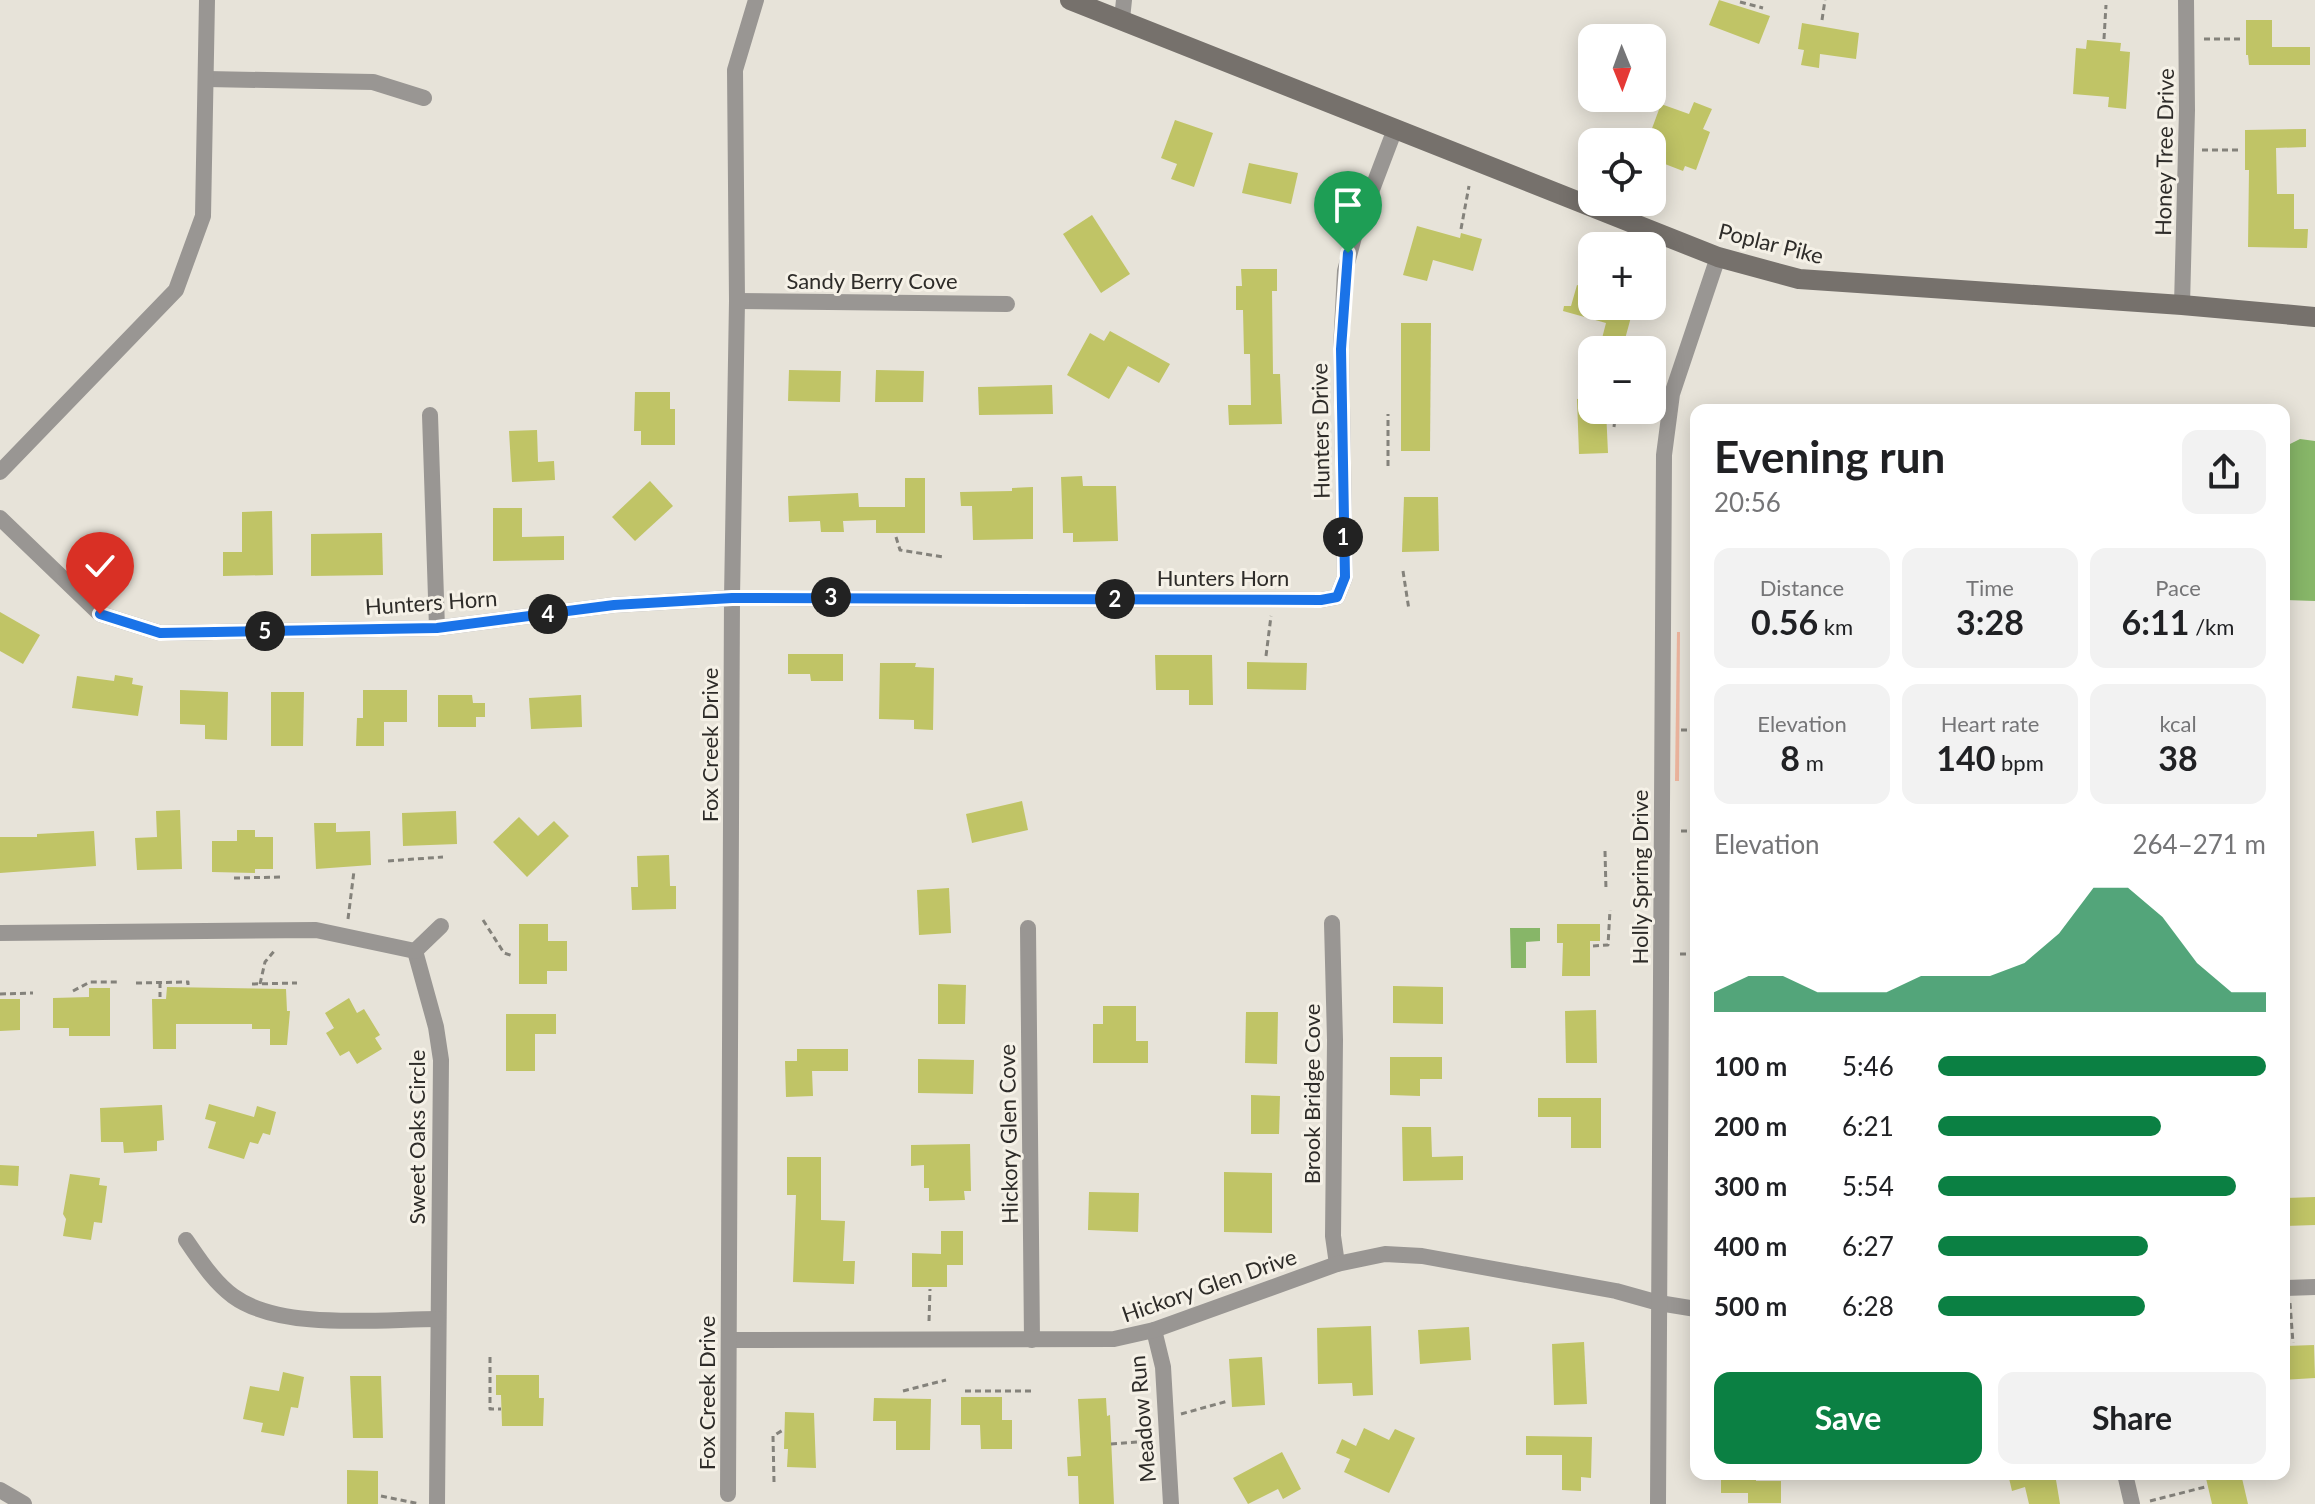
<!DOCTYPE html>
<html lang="en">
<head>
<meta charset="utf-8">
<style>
  :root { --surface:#fff; --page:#f2f2f2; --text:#202124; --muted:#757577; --accent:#0b8043 }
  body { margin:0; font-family:Lato,sans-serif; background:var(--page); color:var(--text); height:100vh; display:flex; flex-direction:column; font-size:30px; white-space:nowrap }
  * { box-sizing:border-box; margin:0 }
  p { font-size:26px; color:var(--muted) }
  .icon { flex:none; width:44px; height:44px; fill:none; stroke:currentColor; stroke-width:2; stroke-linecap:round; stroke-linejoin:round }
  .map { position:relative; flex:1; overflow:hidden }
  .sheet { position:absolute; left:1690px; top:404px; width:600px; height:1076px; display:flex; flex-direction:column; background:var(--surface); border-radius:16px; box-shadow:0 4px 20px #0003 }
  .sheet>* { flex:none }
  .needle { width:52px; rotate:179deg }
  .fabs { position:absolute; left:1578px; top:24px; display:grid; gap:16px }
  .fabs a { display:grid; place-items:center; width:88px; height:88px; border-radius:16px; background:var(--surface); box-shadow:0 4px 20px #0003; font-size:40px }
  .pin { position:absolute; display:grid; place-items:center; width:68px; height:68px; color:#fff; margin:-82px -34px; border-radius:50% 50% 50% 0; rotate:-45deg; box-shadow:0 0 8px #0007 }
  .pin .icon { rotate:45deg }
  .km { position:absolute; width:40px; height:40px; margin:-20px; border-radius:50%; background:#222; color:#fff; font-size:22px; line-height:40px; text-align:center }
  .round { display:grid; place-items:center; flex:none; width:84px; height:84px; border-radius:16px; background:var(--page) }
  .overview { display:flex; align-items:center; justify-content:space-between; height:136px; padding:0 24px }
  h1 { font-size:44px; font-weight:700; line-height:60px }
  .metrics { display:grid; grid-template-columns:repeat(3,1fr); gap:12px; height:136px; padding:8px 24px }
  .metrics div { display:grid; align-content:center; border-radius:16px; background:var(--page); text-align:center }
  .metrics b { font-size:34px; font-weight:700 }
  .metrics small { font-size:22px; font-weight:400 }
  .metrics p { font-size:22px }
  .chart { height:224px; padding:16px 24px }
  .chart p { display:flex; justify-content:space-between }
  .chart svg { width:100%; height:144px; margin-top:8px; fill:var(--accent); opacity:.7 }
  .button { display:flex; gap:16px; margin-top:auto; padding:16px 24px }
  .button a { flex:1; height:92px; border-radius:16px; background:var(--accent); color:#fff; font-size:32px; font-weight:700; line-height:92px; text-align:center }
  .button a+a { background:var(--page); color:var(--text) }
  ul { padding:0 24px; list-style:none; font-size:26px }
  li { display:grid; grid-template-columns:128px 96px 1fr; align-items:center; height:60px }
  li i { height:20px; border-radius:10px; background:var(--accent) }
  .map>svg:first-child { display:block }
</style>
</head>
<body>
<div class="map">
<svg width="2315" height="1504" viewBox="0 0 2315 1504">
  <rect width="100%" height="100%" fill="#e7e3d9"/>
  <path fill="#edb59e" d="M1677,632H1680L1679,781H1675Z"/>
  <g fill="#87b668">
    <path d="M2300,439L2315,441V601L2284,600V452L2288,445Z"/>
    <path d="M1510,928H1540V941L1526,942V968H1511Z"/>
  </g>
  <g fill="#c0c466">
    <path d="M1719,0L1770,16L1759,44L1709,25Z"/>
    <path d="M2246,20H2272V47H2310V65H2249L2248,55H2246Z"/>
    <path d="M1802,23L1859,33L1856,59L1820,54L1819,68L1801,65L1804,50L1798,49Z"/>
    <path d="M2087,40L2121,43L2120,51L2130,52L2126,109L2108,107L2109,97L2073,94L2076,48L2086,49Z"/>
    <path d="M1694,102L1712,109L1703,129L1710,132L1696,170L1685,166L1683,171L1652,159V142H1647L1661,104L1689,114Z"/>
    <path d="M1175,120L1213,133L1194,187L1171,179L1177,164L1161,158Z"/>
    <path d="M2306,129V147L2276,148L2277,194H2294V229H2308L2307,248L2248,247L2249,170H2245V130Z"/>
    <path d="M1249,163L1298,173L1291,204L1242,193Z"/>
    <path d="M1092,215L1130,274L1101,293L1063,234Z"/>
    <path d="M1417,226L1460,238L1461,233L1482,239L1473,271L1433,260L1427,281L1403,275Z"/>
    <path d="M1241,269H1277V291H1272L1273,374H1280L1282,424L1229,425L1228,405H1251L1250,354H1244L1243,310H1236V286H1242Z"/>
    <path d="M1577,285L1592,289V306H1634L1622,350H1599L1606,323L1563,311L1564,306H1571Z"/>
    <path d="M1401,323H1431L1430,451H1401Z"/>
    <path d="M1110,331L1170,364L1159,383L1128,366L1109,399L1067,375L1090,333L1104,341Z"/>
    <path d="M789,370L841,371L840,402L788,401Z"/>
    <path d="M876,370L924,371L923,402H875Z"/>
    <path d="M1052,385L1053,414L979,415L978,387Z"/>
    <path d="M635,392H670V409H675V445H641V431H634Z"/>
    <path d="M1592,398V410H1606L1608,453L1579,454L1577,399Z"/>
    <path d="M537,430L538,462L554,461L555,480L512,482L509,431Z"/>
    <path d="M1082,476L1083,486H1116L1118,541L1073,542V533H1063L1061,477Z"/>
    <path d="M905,478H925V533H876V520L843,521L844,532H821L820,521L789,522L788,496L858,493L859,507H905Z"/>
    <path d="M650,481L673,506L635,541L612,517Z"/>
    <path d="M1033,487V539L973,540L972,506H961L960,492L1012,491V488Z"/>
    <path d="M1404,497H1438L1439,551L1402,552Z"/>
    <path d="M493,508H522V537L564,536V560L493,561Z"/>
    <path d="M272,511L273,575L223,576V552H242V512Z"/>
    <path d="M382,533L383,575L311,576V534Z"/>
    <path d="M0,612L40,635L23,664L0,651Z"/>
    <path d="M788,654H843V681H811L810,674H788Z"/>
    <path d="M1155,655H1212L1213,705H1189V690H1156Z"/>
    <path d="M1247,662L1307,663L1306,690L1247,689Z"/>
    <path d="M880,663H916L915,667L934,668L933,730L914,729V720L879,719Z"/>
    <path d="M115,675L133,678L132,684L143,686L138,716L72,708L77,676L114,681Z"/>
    <path d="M180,690L228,692L227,740L205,739V725L180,724Z"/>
    <path d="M363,690H407V722H384V746H356L357,718H363Z"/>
    <path d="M271,692H304L303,746H271Z"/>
    <path d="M438,695H472L473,703H485V717H476V727H438Z"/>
    <path d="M581,695L582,727L531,729L529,698Z"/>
    <path d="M1022,801L1028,830L972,843L966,814Z"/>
    <path d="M180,810L182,869L137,870L135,838L157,837L156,811Z"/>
    <path d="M456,811L457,844L403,846L402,813Z"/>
    <path d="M519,817L538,836L554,821L569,836L527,877L493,842Z"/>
    <path d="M314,823H336V832L370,831L371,865L316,869Z"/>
    <path d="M237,830H255V837H273V869H255V873L212,872V841H237Z"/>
    <path d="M94,831L96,866L0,873V837H37V834Z"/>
    <path d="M669,855L670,886H676V909L632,910L631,887H638L637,856Z"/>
    <path d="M949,888L951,933L919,935L917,890Z"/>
    <path d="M519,924H548V941H567V971H547V984H519Z"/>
    <path d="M1557,924H1600V941H1590V976H1562L1563,943H1557Z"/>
    <path d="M938,984L966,985L965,1024H938Z"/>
    <path d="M1393,986L1443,987V1024L1393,1023Z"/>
    <path d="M167,987L286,989L287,1011H290L287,1045H270V1029H252V1024H176V1049H153L152,999H166Z"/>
    <path d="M89,988H110V1036H69V1028H53V998L89,997Z"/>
    <path d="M349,998L357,1013L364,1009L380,1035L375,1038L382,1049L357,1064L349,1051L340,1056L326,1033L334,1028L325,1013Z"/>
    <path d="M0,999H20V1030L0,1031Z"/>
    <path d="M1103,1006H1136V1041H1148V1063H1093V1024H1103Z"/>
    <path d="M1596,1010L1597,1063H1566L1565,1011Z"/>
    <path d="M1246,1012H1278L1277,1064L1245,1063Z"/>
    <path d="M506,1014H556V1034H535V1071H506Z"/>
    <path d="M797,1049H848V1071H812L813,1096L786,1097L785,1061H797Z"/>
    <path d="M1390,1057H1442V1079H1420V1096L1390,1095Z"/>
    <path d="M918,1059L974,1060L973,1094L918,1093Z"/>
    <path d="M1251,1095L1280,1096L1279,1134H1251Z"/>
    <path d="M1538,1098H1601V1148H1571V1117H1538Z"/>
    <path d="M209,1104L254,1117L257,1106L276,1112L270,1135L263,1133L258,1144L250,1142L244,1159L208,1148L216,1122L205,1119Z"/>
    <path d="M162,1105L164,1140L157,1141V1151L124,1153L123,1142H101L100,1108Z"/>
    <path d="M1402,1127H1431L1432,1157L1463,1156V1180L1403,1181Z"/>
    <path d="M970,1144L971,1191H964L965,1200L929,1201V1188H924V1165L911,1166V1145Z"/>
    <path d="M787,1157H821V1220L845,1221L843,1261H855L854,1284L793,1282L796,1195H787Z"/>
    <path d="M0,1165L19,1166L18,1186L0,1185Z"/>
    <path d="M1224,1172L1272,1173V1233L1224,1232Z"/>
    <path d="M70,1174L100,1178L99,1185L107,1186L102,1223L94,1222L91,1240L63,1236L66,1219L63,1214Z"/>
    <path d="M1089,1192L1139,1193L1138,1232L1088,1230Z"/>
    <path d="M2315,1197V1225L2284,1226V1198Z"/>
    <path d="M941,1231H963V1265H947V1287H912V1253L941,1254Z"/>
    <path d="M1371,1326L1373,1395L1353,1396L1352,1383L1318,1384L1317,1328Z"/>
    <path d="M1469,1327L1471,1360L1420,1364L1418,1330Z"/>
    <path d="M1584,1342L1587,1404L1554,1405L1552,1344Z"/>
    <path d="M2314,1345L2315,1378L2284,1380V1346Z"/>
    <path d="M1262,1357L1265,1405L1232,1407L1229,1359Z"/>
    <path d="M283,1372L304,1377L298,1408L291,1407L284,1436L261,1432L263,1423L243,1419L250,1386L279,1391Z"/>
    <path d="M496,1375H539V1398H544L543,1426H502L501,1395H496Z"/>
    <path d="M350,1376H381L383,1438H353Z"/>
    <path d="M961,1397H1002V1420H1012V1449H981L980,1425H961Z"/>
    <path d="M874,1398L931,1399L930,1450H896V1421H873Z"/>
    <path d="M1106,1398L1107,1416L1110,1415L1114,1504H1079L1078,1476H1068L1067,1457L1081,1456L1078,1399Z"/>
    <path d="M785,1412L814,1413L816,1468L787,1467L788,1449H784Z"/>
    <path d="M1364,1428L1389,1440L1395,1429L1415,1438L1389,1493L1344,1472L1350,1459L1336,1453L1342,1439L1356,1446Z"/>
    <path d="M1526,1436L1592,1437L1591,1478L1581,1477V1491L1562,1490V1455H1526Z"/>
    <path d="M1282,1452L1301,1489L1283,1499L1278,1489L1248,1504L1233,1478Z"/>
    <path d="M347,1470L378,1471V1504H347Z"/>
    <path d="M1721,1474H1756V1481H1781V1503H1748V1493H1721Z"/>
    <path d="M2008,1474H2055L2060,1504H2029L2025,1487L2012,1491Z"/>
    <path d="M2205,1474H2241L2248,1504H2212Z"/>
  </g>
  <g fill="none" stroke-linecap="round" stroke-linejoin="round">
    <g stroke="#84827b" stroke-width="3" stroke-dasharray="6 4" stroke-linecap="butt">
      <path d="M1740,2L1763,8"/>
      <path d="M1822,20L1825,0"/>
      <path d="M2104,39L2106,5"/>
      <path d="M2204,39H2240"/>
      <path d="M2202,150H2242"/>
      <path d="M1461,229L1469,186"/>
      <path d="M1614,427L1616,410"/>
      <path d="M1388,466V414"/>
      <path d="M896,537L900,550L943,557"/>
      <path d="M1403,571L1409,610"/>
      <path d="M1266,656L1271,616"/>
      <path d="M1681,730H1696"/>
      <path d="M1681,831H1696"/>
      <path d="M1605,851L1606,890"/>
      <path d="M388,861L443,857"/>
      <path d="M234,878L283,877"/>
      <path d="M348,919L354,871"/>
      <path d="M483,920L504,953L513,956"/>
      <path d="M1593,946L1608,945L1610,910"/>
      <path d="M1680,954H1696"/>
      <path d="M160,982V997"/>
      <path d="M136,983L188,982V985"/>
      <path d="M252,984L297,983"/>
      <path d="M260,984L265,962L275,950"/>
      <path d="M73,991L90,982H120"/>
      <path d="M0,994L33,993"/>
      <path d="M2290,1303L2293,1343"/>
      <path d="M929,1321L930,1289"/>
      <path d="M490,1357V1409H501"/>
      <path d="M903,1391L946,1380"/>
      <path d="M965,1391H1031"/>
      <path d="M1181,1414L1228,1401"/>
      <path d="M1111,1444L1152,1441"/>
      <path d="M774,1482L773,1436L783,1430"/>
      <path d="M381,1496L420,1504"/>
      <path d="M2150,1501L2205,1487"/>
    </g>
    <g stroke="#999693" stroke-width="16">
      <path d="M1122,19L1124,0"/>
      <path d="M207,79L373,82L424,98"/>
      <path d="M737,301L1007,304"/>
      <path d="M2182,305L2187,110L2186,0"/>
      <path d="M430,415L437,628"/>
      <path d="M0,472L176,290L203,216L207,0"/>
      <path d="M0,518L100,614L160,633L437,628L614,605L732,598L1321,600L1337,597L1345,577L1341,349L1345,271L1354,237L1395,129"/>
      <path d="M1332,923L1335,1040L1333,1236L1337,1264"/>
      <path d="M1028,928L1032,1340"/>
      <path d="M0,933L316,930L415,951L436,1027L441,1060L437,1504"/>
      <path d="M415,951L441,926"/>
      <path d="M186,1240C200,1260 213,1281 233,1296C281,1331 379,1319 438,1319"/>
      <path d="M2284,1288L2315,1287"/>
      <path d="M1154,1330L1163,1367L1171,1504"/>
      <path d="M729,1340L1114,1339L1154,1330L1337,1264L1385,1254L1422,1256L1616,1291L1659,1303L1696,1309"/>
      <path d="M2125,1474L2132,1504"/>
      <path d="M0,1490L24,1504"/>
      <path d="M728,1494L732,598L737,301L735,70L756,0"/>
      <path d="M1658,1504L1664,455L1672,394L1718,257"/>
    </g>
    <path stroke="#76716c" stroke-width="20" d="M1070,0L1718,257L1799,279L2182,305L2315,317"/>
  </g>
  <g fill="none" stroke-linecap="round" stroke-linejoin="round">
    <g stroke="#fff" stroke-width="16">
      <path id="route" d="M100,614L160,633L437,628L614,605L732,598L1321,600L1337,597L1345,577L1341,349L1348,253"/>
    </g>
    <use href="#route" stroke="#1a73e8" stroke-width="10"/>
  </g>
  <g text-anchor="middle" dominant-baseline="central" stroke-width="6" stroke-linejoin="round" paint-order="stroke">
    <g font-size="22" fill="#2e2c29" stroke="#f5f1e7">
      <text transform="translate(2164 152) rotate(-89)">Honey Tree Drive</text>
      <text transform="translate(1771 243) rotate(14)">Poplar Pike</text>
      <text x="872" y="280">Sandy Berry Cove</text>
      <text transform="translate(1320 431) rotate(-91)">Hunters Drive</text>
      <text x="1223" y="577">Hunters Horn</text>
      <text transform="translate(431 602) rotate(-4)">Hunters Horn</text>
      <text transform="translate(709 745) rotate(-90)">Fox Creek Drive</text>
      <text transform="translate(1639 877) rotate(-90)">Holly Spring Drive</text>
      <text transform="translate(1311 1094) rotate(-90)">Brook Bridge Cove</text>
      <text transform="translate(1008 1134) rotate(-91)">Hickory Glen Cove</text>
      <text transform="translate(416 1137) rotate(-90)">Sweet Oaks Circle</text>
      <text transform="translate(1209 1285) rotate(-19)">Hickory Glen Drive</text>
      <text transform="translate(706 1393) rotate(-90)">Fox Creek Drive</text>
      <text transform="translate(1142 1419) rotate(-95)">Meadow Run</text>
    </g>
  </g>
</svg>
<div class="fabs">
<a><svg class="needle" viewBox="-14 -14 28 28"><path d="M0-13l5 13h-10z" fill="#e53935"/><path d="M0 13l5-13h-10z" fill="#757577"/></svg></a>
<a><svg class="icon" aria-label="locate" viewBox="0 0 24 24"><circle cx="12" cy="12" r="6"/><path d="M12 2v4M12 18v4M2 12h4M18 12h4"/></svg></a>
<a>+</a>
<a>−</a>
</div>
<div class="pin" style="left:1348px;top:253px;background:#1e9e55"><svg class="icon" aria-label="arrive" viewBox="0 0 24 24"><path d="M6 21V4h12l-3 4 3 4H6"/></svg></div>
<div class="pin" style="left:100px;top:614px;background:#d93025"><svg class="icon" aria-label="check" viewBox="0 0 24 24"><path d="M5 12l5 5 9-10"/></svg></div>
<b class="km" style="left:1343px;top:537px">1</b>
<b class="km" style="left:1115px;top:599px">2</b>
<b class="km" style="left:831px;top:597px">3</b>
<b class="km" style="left:548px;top:614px">4</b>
<b class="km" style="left:265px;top:631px">5</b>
<section class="sheet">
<div class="overview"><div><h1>Evening run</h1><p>20:56</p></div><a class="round"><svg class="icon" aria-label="share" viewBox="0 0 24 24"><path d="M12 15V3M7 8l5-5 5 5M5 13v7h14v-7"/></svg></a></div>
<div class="metrics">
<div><p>Distance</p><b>0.56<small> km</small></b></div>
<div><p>Time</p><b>3:28</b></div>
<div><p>Pace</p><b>6:11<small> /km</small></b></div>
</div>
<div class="metrics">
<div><p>Elevation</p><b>8<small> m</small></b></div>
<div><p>Heart rate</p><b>140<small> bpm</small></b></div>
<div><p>kcal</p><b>38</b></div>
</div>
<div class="chart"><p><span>Elevation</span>264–271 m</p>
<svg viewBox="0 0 160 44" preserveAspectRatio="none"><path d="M0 44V38L10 33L20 33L30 38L40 38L50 38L60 33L70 33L80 33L90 29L100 20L110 6L120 6L130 15L140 29L150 38L160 38V44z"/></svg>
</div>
<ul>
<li><b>100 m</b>5:46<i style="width:100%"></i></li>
<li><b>200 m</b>6:21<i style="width:68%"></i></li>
<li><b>300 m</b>5:54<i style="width:91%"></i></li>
<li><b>400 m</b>6:27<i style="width:64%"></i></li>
<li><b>500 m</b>6:28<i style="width:63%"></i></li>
</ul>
<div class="button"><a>Save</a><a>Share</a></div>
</section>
</div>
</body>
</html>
